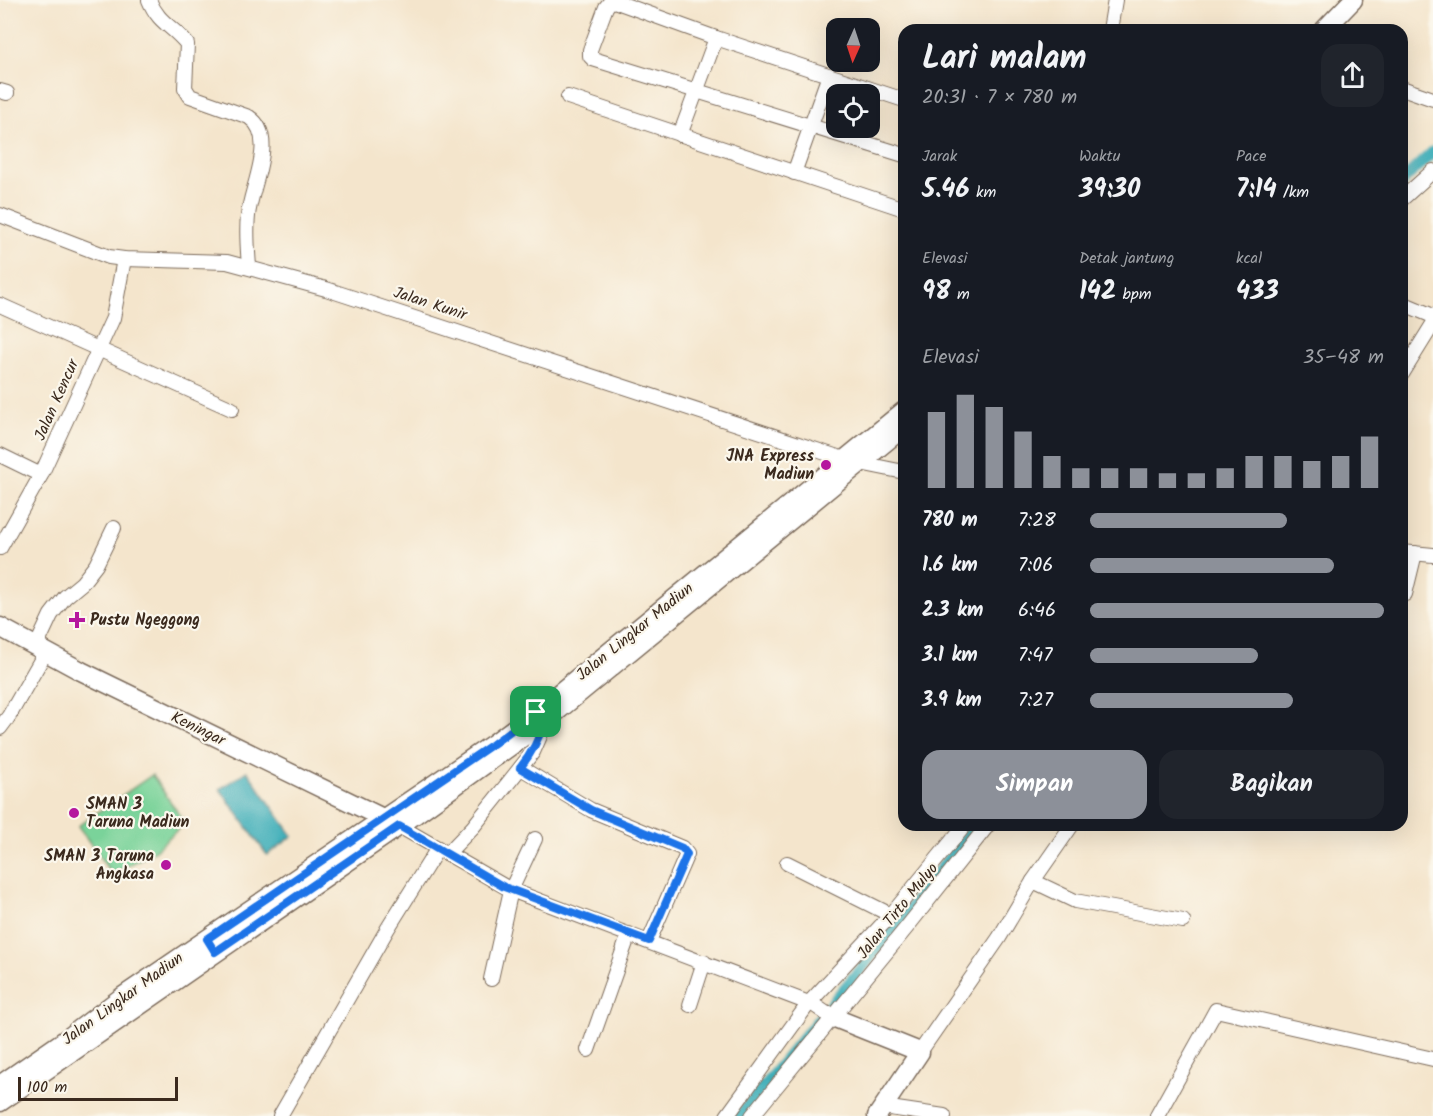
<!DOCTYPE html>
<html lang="id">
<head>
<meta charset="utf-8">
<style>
  :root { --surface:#171b24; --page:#20242c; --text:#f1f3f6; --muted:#9ea1a6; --accent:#8c9099 }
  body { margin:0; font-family:Kalam,sans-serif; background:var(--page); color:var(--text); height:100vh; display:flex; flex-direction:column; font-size:22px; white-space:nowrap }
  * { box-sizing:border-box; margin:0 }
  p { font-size:20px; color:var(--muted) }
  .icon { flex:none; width:33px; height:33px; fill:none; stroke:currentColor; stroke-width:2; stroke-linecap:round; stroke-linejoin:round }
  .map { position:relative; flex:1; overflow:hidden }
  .panel { position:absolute; left:898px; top:24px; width:510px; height:807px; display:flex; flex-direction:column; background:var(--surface); border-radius:18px; box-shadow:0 6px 24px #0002 }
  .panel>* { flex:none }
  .needle { width:39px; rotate:183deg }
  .buttons { position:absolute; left:826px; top:18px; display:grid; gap:12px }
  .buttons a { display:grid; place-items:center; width:54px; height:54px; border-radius:12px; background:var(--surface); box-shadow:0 6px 24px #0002; font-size:30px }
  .scale { position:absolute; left:18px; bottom:15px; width:160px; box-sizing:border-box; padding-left:6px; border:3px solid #3b2a1e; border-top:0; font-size:16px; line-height:21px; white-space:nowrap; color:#3b2a1e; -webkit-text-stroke:4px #fbf7ec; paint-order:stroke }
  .pin { position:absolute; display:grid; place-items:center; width:51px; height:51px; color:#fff; margin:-26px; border-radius:12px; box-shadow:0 3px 9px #0006 }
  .round { display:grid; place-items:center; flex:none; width:63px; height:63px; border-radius:18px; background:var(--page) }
  .head { display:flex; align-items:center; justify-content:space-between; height:102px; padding:0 24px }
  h1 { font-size:33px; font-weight:800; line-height:45px }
  .figures { display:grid; grid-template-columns:repeat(3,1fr); gap:9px; height:102px; padding:6px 24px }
  .figures div { display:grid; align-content:center }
  .figures b { font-size:26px; font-weight:800 }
  .figures small { font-size:16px; font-weight:400 }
  .figures p { font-size:16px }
  .chart { height:168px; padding:12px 24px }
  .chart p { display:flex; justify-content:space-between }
  .chart svg { width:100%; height:108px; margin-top:6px; stroke:var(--accent); stroke-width:6 }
  .cta { display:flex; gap:12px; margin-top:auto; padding:12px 24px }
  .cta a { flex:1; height:69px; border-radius:18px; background:var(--accent); color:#fff; font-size:24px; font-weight:800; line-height:69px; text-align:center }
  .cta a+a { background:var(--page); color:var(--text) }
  ul { padding:0 24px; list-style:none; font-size:20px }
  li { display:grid; grid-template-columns:96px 72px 1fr; align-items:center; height:45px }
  li i { height:15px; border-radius:8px; background:var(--accent) }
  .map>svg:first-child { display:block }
</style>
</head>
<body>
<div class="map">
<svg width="1433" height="1116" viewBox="0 0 1433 1116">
  <rect width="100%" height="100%" fill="#fbf7ec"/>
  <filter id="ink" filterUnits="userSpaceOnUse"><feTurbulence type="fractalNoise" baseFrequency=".0167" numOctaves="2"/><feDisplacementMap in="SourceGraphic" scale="12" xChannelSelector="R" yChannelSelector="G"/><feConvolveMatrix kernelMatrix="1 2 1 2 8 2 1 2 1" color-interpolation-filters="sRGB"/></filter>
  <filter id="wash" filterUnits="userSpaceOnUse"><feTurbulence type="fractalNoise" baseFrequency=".008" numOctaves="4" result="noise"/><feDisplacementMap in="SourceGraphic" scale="24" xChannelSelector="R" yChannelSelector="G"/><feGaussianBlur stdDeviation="1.35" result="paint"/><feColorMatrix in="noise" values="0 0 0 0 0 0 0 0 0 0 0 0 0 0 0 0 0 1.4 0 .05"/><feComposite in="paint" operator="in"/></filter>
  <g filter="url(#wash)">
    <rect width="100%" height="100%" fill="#f4e5cc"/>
    <path fill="#7ad39a" stroke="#5a7e5c" stroke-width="1.5" d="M152,775L185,823L153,852L116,872L113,876L78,826Z"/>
    <path fill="#3fafb9" stroke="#3d6c6c" stroke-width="1.5" d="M247,771L293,836L267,855L220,789Z"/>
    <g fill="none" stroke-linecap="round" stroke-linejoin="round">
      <g stroke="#3fafb9" stroke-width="12">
        <path d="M1402,181L1433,152"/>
        <path d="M893,930L975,825"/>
        <path d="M739,1116L896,926"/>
      </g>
    </g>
  </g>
  <g filter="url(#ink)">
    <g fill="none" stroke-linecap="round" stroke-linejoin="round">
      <g stroke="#7c6b5b" stroke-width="16">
        <g id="street">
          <path d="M149,0C159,24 172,25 187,44L185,88L190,96L249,117C279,137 250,188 248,216C246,233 248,251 249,267"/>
          <path d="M1110,30L1115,0"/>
          <path d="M1402,88L1433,99"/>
          <path d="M0,91L7,93"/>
          <path d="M568,97L904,209"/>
          <path d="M904,100L716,38L614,1L610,2L606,7L590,50V56L593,59L904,155"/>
          <path d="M680,135L716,38"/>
          <path d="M794,173L829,75"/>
          <path d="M1402,199L1433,171"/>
          <path d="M0,215L109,257L124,259L227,262L326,289L844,459"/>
          <path d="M1402,303L1433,316"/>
          <path d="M0,305L232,409"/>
          <path d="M1402,374L1433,324"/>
          <path d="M0,455L41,475"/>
          <path d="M860,463L904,472"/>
          <path d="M0,548L41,475L113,318L124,259"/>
          <path d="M1402,552L1433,555"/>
          <path d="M1405,594L1415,553"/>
          <path d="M36,647L51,615L65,597L82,583L96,565L114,528"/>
          <path d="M0,728L9,716L45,653"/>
          <path d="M521,768L591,810L682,848L687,854L649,941"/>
          <path d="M399,826L511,890L814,1005L830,1016"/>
          <path d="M448,853L473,827L533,752L540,736L544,722L542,718"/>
          <path d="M787,863L891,915"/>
          <path d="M1033,881L1075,901L1183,921"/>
          <path d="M491,979L511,890L535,839"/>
          <path d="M690,1005L704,962"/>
          <path d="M588,1050L629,934"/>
          <path d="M920,1052L999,938L1033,881L1072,825"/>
          <path d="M883,1107L944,1116"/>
          <path d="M280,1116L388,928L438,848"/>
          <path d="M727,1116L809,1003L891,915L965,825"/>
          <path d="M752,1116L907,927L988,825"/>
          <path d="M1157,1116L1216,1010L1433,1059"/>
        </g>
      </g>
      <g stroke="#7c6b5b" stroke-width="21">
        <g id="secondary">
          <path d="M1324,30L1353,0"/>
          <path d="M0,627L81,671L393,823"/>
          <path d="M830,1016L920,1052L877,1116"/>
          <path d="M0,1085L68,1038L122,997L493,744L536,712L904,411"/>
          <path d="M0,1102L399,826L544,722L904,427"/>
        </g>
      </g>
      <use href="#street" stroke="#fff" stroke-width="14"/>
      <use href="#secondary" stroke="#fff" stroke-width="18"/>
    </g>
  </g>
  <g fill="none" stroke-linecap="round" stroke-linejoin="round" filter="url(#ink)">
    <g stroke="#fff" stroke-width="12">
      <path id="route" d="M536,712L544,722C539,740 532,753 520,768L591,810L682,848L687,854L649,941L504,887L399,826L215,952L207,939L493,744Z"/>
    </g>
    <use href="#route" stroke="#1a73e8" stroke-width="8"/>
  </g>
  <g fill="#b5179e" stroke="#fbf7ec" stroke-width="2">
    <circle cx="826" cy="465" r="6"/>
    <path d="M74 611h6v6h6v6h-6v6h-6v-6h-6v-6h6z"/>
    <circle cx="74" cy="813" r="6"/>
    <circle cx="166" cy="865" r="6"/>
  </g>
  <g text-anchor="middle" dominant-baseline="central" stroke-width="4.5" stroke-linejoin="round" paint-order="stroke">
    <g font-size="16" fill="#3b2a1e" stroke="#fbf7ec">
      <text transform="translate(430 304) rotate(18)">Jalan Kunir</text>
      <text transform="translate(57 400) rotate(-66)">Jalan Kencur</text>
      <text transform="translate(635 632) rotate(-39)">Jalan Lingkar Madiun</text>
      <text transform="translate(198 729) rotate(26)">Keningar</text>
      <text transform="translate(898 911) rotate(-51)">Jalan Tirto Mulyo</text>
      <text transform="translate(123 999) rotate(-36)">Jalan Lingkar Madiun</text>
    </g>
    <g font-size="16" font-weight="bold" fill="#3b2a1e" stroke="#fbf7ec" text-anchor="end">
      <text x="814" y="456">JNA Express<tspan x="814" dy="18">Madiun</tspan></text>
      <text x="90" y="620" text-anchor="start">Pustu Ngeggong</text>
      <text x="86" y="804" text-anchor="start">SMAN 3<tspan x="86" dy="18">Taruna Madiun</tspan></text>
      <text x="154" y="856">SMAN 3 Taruna<tspan x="154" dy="18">Angkasa</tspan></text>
    </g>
  </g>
</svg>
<div class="buttons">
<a><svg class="needle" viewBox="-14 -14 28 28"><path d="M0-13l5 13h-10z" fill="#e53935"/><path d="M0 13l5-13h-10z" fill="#9ea1a6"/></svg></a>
<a><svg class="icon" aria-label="locate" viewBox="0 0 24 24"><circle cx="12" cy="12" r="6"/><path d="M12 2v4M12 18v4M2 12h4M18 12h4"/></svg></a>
</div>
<div class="scale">100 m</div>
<div class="pin" style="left:536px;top:712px;background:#1e9e55"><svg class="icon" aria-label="arrive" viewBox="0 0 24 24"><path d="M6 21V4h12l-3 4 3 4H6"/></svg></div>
<section class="panel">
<div class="head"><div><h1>Lari malam</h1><p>20:31 · 7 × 780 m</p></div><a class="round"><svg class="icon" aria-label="share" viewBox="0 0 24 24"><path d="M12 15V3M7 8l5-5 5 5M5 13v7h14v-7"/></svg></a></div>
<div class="figures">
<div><p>Jarak</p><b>5.46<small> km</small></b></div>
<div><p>Waktu</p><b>39:30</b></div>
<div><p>Pace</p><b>7:14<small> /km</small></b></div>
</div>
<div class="figures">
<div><p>Elevasi</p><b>98<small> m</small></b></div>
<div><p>Detak jantung</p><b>142<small> bpm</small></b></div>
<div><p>kcal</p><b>433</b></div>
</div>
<div class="chart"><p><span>Elevasi</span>35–48 m</p>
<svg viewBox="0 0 160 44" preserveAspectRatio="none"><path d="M5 44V13M15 44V6M25 44V11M35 44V21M45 44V31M55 44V36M65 44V36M75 44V36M85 44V38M95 44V38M105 44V36M115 44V31M125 44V31M135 44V33M145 44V31M155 44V23"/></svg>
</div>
<ul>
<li><b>780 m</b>7:28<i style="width:67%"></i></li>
<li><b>1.6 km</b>7:06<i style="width:83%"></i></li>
<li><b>2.3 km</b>6:46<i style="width:100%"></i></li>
<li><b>3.1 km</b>7:47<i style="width:57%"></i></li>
<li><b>3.9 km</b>7:27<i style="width:69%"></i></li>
</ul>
<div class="cta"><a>Simpan</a><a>Bagikan</a></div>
</section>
</div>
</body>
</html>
